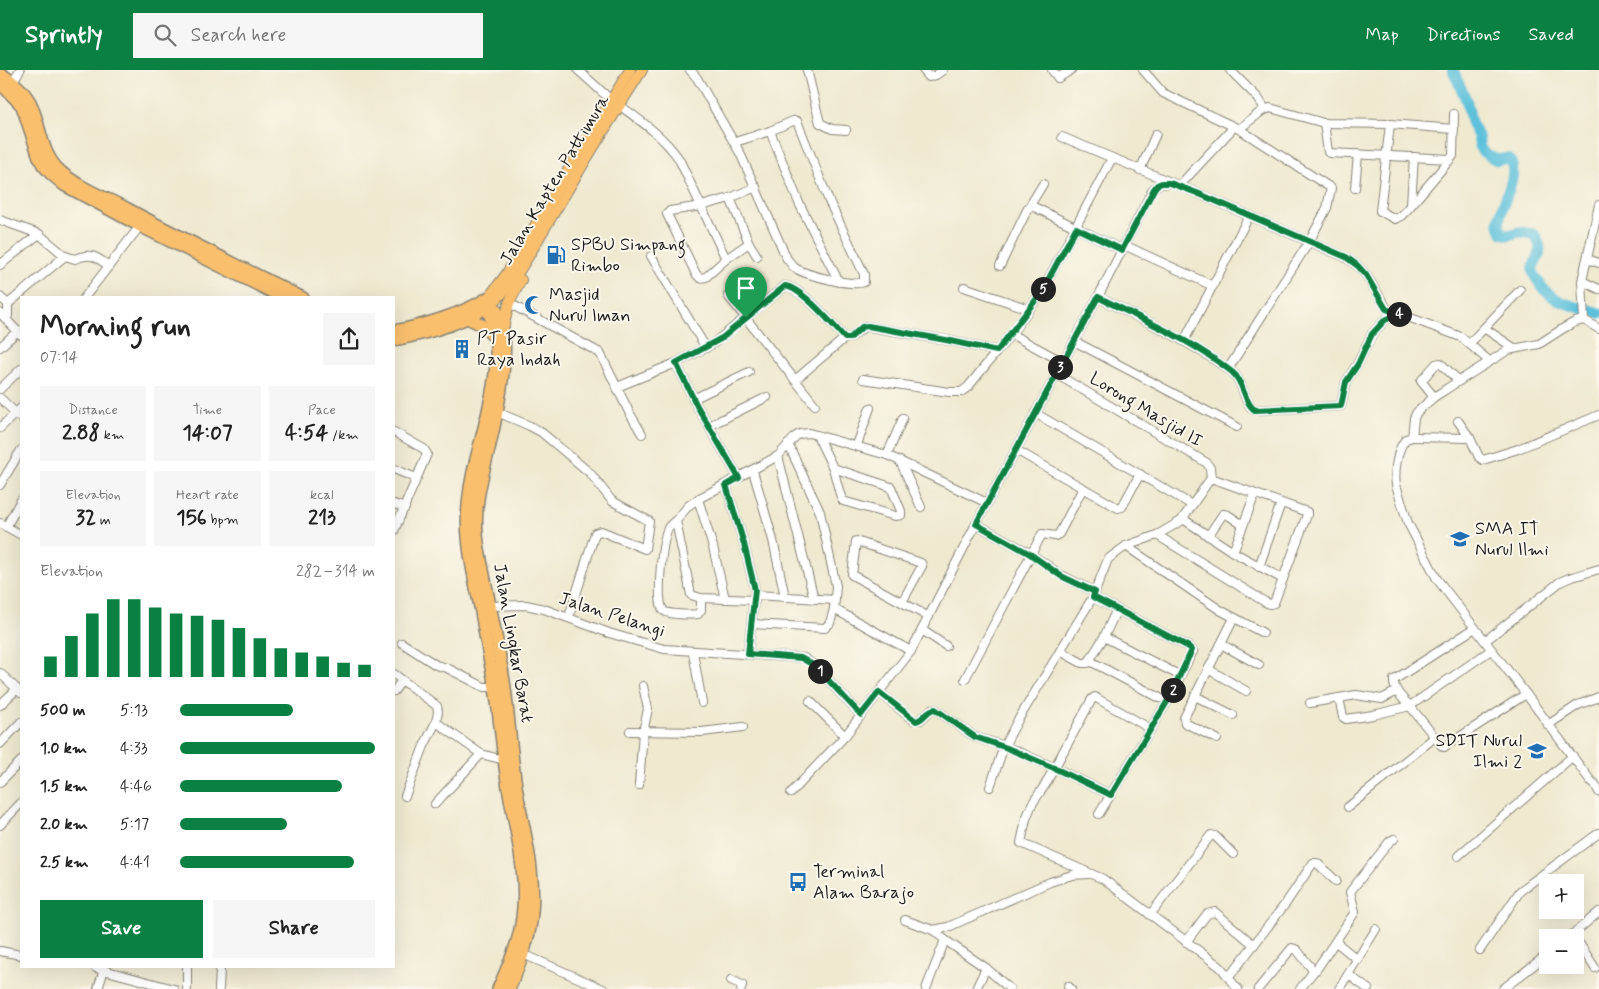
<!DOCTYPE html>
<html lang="en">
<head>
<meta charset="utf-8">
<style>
  :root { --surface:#fff; --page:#f6f6f6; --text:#222; --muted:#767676; --accent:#0b8043 }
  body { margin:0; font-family:Mynerve,sans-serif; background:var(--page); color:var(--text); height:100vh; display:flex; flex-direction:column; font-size:19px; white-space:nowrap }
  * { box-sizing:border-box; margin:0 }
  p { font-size:16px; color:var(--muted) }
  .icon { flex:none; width:28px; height:28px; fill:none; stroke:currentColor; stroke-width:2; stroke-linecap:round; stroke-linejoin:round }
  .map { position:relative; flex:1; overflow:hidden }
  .sheet { position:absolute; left:20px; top:226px; width:375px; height:672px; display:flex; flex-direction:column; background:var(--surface); border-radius:0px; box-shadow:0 5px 20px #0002 }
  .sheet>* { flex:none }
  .controls { position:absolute; left:1539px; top:804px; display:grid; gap:10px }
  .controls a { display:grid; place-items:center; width:45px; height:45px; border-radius:0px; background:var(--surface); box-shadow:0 5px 20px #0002; font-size:25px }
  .pin { position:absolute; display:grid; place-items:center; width:42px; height:42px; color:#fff; margin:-51px -21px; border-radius:50% 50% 50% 0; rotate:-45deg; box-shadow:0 0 5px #0007 }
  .pin .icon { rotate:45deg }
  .km { position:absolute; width:25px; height:25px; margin:-12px; border-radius:50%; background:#222; color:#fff; font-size:14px; line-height:25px; text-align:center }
  .round { display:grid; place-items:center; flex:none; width:52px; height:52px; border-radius:0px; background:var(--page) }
  .head { display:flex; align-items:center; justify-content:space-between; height:85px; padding:0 20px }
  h1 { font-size:28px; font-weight:700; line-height:38px }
  .stats { display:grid; grid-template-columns:repeat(3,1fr); gap:8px; height:85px; padding:5px 20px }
  .stats div { display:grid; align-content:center; border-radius:0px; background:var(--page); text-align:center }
  .stats b { font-size:21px; font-weight:700 }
  .stats small { font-size:14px; font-weight:400 }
  .stats p { font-size:14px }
  .chart { height:140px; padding:10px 20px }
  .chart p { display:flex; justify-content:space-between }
  .chart svg { width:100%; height:90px; margin-top:5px; stroke:var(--accent); stroke-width:6 }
  .action { display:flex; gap:10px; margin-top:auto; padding:10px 20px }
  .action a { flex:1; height:58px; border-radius:0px; background:var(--accent); color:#fff; font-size:20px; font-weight:700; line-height:58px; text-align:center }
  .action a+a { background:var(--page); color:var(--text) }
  ul { padding:0 20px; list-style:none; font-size:16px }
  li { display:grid; grid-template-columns:80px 60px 1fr; align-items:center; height:38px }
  li i { height:12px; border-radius:6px; background:var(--accent) }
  header { display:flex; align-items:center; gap:30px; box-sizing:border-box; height:70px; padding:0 25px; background:var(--accent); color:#fff }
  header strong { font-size:24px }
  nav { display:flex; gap:28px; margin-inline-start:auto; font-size:18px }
  .search { width:350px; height:45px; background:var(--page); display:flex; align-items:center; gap:12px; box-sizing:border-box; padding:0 18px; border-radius:0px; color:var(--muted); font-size:19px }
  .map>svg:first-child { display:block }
</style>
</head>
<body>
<header>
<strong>Sprintly</strong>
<div class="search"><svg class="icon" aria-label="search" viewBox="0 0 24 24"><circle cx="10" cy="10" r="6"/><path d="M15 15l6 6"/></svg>Search here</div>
<nav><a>Map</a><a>Directions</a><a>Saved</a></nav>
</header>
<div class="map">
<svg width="1599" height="919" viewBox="0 0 1599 919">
  <rect width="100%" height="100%" fill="#fbf7ec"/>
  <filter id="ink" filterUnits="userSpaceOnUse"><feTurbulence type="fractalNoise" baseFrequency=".02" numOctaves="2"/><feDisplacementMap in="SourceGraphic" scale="10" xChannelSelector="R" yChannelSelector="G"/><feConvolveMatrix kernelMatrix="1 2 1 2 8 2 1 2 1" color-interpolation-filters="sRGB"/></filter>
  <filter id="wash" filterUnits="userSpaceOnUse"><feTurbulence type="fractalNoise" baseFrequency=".0096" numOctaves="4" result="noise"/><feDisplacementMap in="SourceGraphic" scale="20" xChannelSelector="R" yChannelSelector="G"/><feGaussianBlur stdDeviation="1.12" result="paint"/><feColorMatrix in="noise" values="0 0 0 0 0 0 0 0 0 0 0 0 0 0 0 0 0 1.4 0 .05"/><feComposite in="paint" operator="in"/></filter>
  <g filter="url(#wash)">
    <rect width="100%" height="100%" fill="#efe9d0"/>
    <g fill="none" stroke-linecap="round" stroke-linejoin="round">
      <path stroke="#5dc1db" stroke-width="11" d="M1453,0L1467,32L1471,52L1478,66L1480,77L1482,81L1493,88L1497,90L1508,88C1523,103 1498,136 1499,155C1499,157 1501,160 1502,163L1508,165L1519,162L1534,164C1540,173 1542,180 1537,190C1536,192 1533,194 1533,197C1532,202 1535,207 1538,211C1551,234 1576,236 1599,243"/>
    </g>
  </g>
  <g filter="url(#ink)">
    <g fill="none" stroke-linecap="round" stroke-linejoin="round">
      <g stroke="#868276" stroke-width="10">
        <g id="minor">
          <path d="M578,0L611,30"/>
          <path d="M690,0L697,8L740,83L787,189C790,192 792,196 795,198C806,205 853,217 864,212V204L829,131L797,51H793L770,61L735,72"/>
          <path d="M807,0L820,53L832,59L846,60"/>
          <path d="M923,0L929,7L936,5L943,0"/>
          <path d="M1052,0L1058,8L1071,0"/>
          <path d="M1143,0L1163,23L1239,59L1331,118L1327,138L1309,172L1228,299"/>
          <path d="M1230,0L1258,28L1265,39"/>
          <path d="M13,11L20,0"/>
          <path d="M619,35C641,51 663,66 679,89L726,189"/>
          <path d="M1324,53L1328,82L1330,83L1450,89"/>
          <path d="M1390,54L1380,141L1395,149L1401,146L1408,139L1453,86L1454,44"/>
          <path d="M1239,59L1262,41L1270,38L1324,53L1390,54L1454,59"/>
          <path d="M770,61L799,133L839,212"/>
          <path d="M1062,67L1197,123L1345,187L1358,196L1366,205L1387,239L1461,267L1489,291"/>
          <path d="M1140,100L1156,64"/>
          <path d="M1179,116L1234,57"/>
          <path d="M1355,118L1358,84"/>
          <path d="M730,128L749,173L757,186"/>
          <path d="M1411,134L1414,87"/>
          <path d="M1029,137L1043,114"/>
          <path d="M0,150L39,164L65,186L8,234"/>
          <path d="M749,173L726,189L706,207L700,208L696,204L667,144L670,141L701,136L730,128L756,117"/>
          <path d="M1124,175L1213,216"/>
          <path d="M65,186L75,189C91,182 96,187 109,196"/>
          <path d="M651,186L706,278"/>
          <path d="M1587,189L1599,193"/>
          <path d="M0,195L39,164"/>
          <path d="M1000,196L1028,138L1032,136L1122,180"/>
          <path d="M1582,211L1599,219"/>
          <path d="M964,217L1029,239"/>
          <path d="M728,226L815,335"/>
          <path d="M0,227L8,234V246L5,248"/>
          <path d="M1098,227C1143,250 1191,271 1232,302C1244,311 1243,334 1255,340L1341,336L1346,312L1358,293L1372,264L1385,250L1399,244"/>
          <path d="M84,228L140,156"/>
          <path d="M509,233L600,283L629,342L642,364"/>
          <path d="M0,243L21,265"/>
          <path d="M1584,250L1582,211L1599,135"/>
          <path d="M1484,258L1514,278"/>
          <path d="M1599,259L1584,250L1575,252L1564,258L1539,274L1508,280L1451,316L1434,327L1417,342L1414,348L1412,367L1406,369C1397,378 1394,402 1396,415L1408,453L1437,509L1526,624L1590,710L1595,714L1599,722"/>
          <path d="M1011,264L1063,292"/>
          <path d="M1074,271L1237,357"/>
          <path d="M1184,271L1249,146"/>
          <path d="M1470,273L1520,220"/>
          <path d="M0,277L18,261"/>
          <path d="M676,293L697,336L739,408"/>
          <path d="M1056,304L1207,393L1210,398L1211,408"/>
          <path d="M863,309L949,322H961L968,317L1011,264L1041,223L1112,88"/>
          <path d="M795,310L845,268H850L865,256L946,270L997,281"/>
          <path d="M617,317L676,293L714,273L785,216C802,218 833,255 845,268"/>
          <path d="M0,319L21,299"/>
          <path d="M1434,327L1421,311L1436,294L1440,293L1459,311"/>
          <path d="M0,328L21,348"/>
          <path d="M693,329L749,302"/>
          <path d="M497,342L530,356L541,362L590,403L612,431L649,451L645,479L601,461L595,463L569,547"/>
          <path d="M1035,343L1192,435"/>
          <path d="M1458,351L1470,368L1479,387L1483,390L1518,379L1599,345"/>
          <path d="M709,356L767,327"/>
          <path d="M0,358L21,338"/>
          <path d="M394,362L424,379L427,384L394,461"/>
          <path d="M817,365L833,398L840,424L843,431L895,446L901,445V441L891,417L833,398"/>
          <path d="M1412,367L1470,368"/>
          <path d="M857,375L870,338"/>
          <path d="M1016,380L1118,438L1122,437L1140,404"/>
          <path d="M887,385L903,348"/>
          <path d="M778,386L814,529"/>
          <path d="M900,391L921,437"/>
          <path d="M394,399L416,408"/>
          <path d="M753,401L773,470L785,527"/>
          <path d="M0,415L21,380"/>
          <path d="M726,415L744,474L755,520L748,584"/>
          <path d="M698,429L713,477L725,529"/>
          <path d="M394,434L405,438"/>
          <path d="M1183,449L1233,482L1283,509"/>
          <path d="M676,450C674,452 670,455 668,458C662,471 656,528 663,540C666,545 692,545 698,544L701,540V528"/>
          <path d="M0,453L21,465"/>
          <path d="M976,454L1031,484L1061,505L1095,522"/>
          <path d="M6,457L21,430"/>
          <path d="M1157,465L1265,532L1270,534L1274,533L1307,445V442L1211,408"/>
          <path d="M1208,466L1223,444L1228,445L1243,455"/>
          <path d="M1126,476L1220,540L1263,563"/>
          <path d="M1233,482L1255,424"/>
          <path d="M1259,497L1281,433"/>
          <path d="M756,525L835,530"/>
          <path d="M1093,527L1189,577L1193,581L1167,632L1099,744"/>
          <path d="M755,530L701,528L691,525L676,451L688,436L698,429L778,386L796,366L800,364L809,363L887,385L987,433"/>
          <path d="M902,532L922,496L921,493L856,471L852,505L929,547"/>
          <path d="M487,536L526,535L544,539L609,563L664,579L804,588L815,596L861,645"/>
          <path d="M834,539L911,581"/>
          <path d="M752,554L825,558L830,553L834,539L836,516L820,442L788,374"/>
          <path d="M1475,558L1394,610C1393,620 1403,629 1410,636L1491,580"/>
          <path d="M922,560L946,576"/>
          <path d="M1104,567L1177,604"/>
          <path d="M1485,571L1560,512L1569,508L1599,499"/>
          <path d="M402,573L436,595L447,598L484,617H495"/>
          <path d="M1221,574L1259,595"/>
          <path d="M1060,581L1082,593H1088L1104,567L1117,539"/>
          <path d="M693,582L702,633"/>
          <path d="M1090,591L1160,628"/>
          <path d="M1208,599L1246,621"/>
          <path d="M0,603L21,623"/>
          <path d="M394,604L437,636L438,642L436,652L481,684L504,690"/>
          <path d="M965,609L1042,464L1055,466L1059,464L1083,418"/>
          <path d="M394,621L402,610"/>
          <path d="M879,622L913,650H920L932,639H935L975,667L1007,677L1055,698L1111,725"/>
          <path d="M1195,626L1233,645"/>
          <path d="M1339,628L1343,647L1346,649L1373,645L1410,636L1441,675L1444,677L1526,624"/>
          <path d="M810,631L845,666"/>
          <path d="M1310,633L1356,625L1382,629L1397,621"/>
          <path d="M0,635L17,619"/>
          <path d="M1548,655L1578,635L1599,627"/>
          <path d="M1151,659L1098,629L1095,627L1092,629L1045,715L1032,734L1026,749L1021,773L1103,809L1219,896C1227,903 1230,912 1238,919"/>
          <path d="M630,661L702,662L743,657"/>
          <path d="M1217,669L1185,653L1184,648L1234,548"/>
          <path d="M0,674L21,652"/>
          <path d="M0,712L21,691"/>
          <path d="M639,715L643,662L648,639L643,616"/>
          <path d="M990,717L1004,676L1018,650L1093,527L1108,489L1126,476L1157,465L1181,451L1211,408"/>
          <path d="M791,723L845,666L911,581L976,454L1098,227L1153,119L1159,114L1170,113"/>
          <path d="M405,726L424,676L436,652"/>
          <path d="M435,734L481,684"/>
          <path d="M1348,737L1435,667"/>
          <path d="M0,755L21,733"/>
          <path d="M1458,786L1573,686"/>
          <path d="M1150,845L1211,765L1215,766L1233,784"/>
          <path d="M905,850L933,860L945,870L986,898L1010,919"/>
          <path d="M933,860L948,857L1050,812L1072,805L1088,804"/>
          <path d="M1573,864L1595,898"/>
          <path d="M1568,868L1599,842"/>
          <path d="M1186,872L1207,844L1215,842L1254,875"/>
          <path d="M1336,872L1358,890"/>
          <path d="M1480,880L1520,821L1599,763"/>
          <path d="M0,881L21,885"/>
          <path d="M523,884L603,919"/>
          <path d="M96,898L174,919"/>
          <path d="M187,898V919"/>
          <path d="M1349,905L1368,919"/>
          <path d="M1229,907L1286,833L1313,793H1317L1336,811"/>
          <path d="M731,910L742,915L741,919"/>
          <path d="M1068,916L1071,919"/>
          <path d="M98,919L104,899"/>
          <path d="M219,919L220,898"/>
          <path d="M926,919L945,870"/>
          <path d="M976,919L986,898"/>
          <path d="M1258,919L1292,878L1297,880L1312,899L1316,900L1355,842L1350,822L1390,771L1394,769"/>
          <path d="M1300,919L1314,901"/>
          <path d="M1339,919L1376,859"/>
          <path d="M1503,919L1548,884"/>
        </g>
      </g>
      <g stroke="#868276" stroke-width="12">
        <g id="major">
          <path d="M489,227L506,205L568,100L630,0"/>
          <path d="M493,233C519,208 533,176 552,146C581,97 611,48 642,0"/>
          <path d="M503,259L509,233L521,210"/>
        </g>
      </g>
      <g stroke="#868276" stroke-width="14">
        <g id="highway">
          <path d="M0,3C12,11 23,19 30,32C41,54 40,83 60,101C78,117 104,127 126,138C184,170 244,198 303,228"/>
          <path d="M0,13L22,36L39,87L43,95L50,103L64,115L140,156L284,228"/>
          <path d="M483,231C514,282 482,354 472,407C468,427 466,447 468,467C470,493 476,517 481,542C485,565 489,589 494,612C500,647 502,682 508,717C515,759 528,804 522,848C519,873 508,896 498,919"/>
          <path d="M467,248L482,255L495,268"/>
          <path d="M394,261C422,256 465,243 489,227C493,234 498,242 501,251C506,267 505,287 503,304C500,329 495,354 489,379C481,411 473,440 478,473C486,519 497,565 504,611C509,646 511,681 516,716C523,758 536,800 532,843C530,869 520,895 509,919"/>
          <path d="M394,270C425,264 464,253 490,235"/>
        </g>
      </g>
      <use href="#minor" stroke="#fff" stroke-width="8"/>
      <use href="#major" stroke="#f9bf6d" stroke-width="10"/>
      <use href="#highway" stroke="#f9bf6d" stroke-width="11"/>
    </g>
  </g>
  <g fill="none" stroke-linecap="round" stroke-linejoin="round" filter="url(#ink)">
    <g stroke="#fff" stroke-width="10">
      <path id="route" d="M1162,113H1170L1197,123L1346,187L1358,196L1366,205L1386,239L1399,244L1385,250L1372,264L1358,294L1346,312L1341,336L1255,340C1244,334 1244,311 1232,302C1192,270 1143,250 1098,227L976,454L1030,484L1061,506L1095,522L1093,527L1189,577L1192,580L1167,632L1111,725L1054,698L1007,678L975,667L935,639C927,639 924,650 916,651L879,622L861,645L815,596L801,588L748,584L755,520L744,474L726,415L739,408L697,336L676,293L722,268L785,216C802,218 833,255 845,268H850L862,257L868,256L946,270L997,281L1041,223L1076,158L1122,180L1154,119L1157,115Z"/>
    </g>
    <use href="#route" stroke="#0b8043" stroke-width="6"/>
  </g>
  <defs>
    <g id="fuel-bare" transform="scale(1.5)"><path d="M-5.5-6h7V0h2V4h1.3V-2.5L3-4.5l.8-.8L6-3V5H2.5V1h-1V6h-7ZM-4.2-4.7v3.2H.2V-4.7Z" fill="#1f6fb2" stroke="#fbf7ec" stroke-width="2.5" paint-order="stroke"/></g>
    <g id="mosque-bare" transform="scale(1.5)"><path d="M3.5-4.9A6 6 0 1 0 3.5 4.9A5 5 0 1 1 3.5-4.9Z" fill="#1f6fb2" stroke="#fbf7ec" stroke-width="2.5" paint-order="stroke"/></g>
    <g id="building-bare" transform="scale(1.5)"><path d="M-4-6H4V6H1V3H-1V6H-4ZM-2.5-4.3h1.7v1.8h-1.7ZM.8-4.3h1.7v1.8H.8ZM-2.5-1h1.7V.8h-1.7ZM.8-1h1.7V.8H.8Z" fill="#1f6fb2" stroke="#fbf7ec" stroke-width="2.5" paint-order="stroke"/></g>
    <g id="school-bare" transform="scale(1.5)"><path d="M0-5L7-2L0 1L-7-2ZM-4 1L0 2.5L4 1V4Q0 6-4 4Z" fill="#1f6fb2" stroke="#fbf7ec" stroke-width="2.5" paint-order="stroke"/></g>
    <g id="bus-bare" transform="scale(1.5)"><path d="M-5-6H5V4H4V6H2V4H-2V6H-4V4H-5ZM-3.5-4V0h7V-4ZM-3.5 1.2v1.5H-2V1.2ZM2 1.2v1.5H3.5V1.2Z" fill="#1f6fb2" stroke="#fbf7ec" stroke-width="2.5" paint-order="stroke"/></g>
  </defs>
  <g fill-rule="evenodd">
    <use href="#fuel-bare" x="556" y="185"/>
    <use href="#mosque-bare" x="534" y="235"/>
    <use href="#building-bare" x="462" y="279"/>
    <use href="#school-bare" x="1460" y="469"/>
    <use href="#school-bare" x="1537" y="681"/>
    <use href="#bus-bare" x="798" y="812"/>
  </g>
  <g text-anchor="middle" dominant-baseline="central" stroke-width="4" stroke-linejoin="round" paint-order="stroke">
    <g font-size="18" fill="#1c1c1c" stroke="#fbf7ec">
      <text transform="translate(555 110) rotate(-59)">Jalan Kapten Pattimura</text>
      <text transform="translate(1146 340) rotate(31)">Lorong Masjid II</text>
      <text transform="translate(612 545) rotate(18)">Jalan Pelangi</text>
      <text transform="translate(513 573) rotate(80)">Jalan Lingkar Barat</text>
    </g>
    <g font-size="18" fill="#1c1c1c" stroke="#fbf7ec" text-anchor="start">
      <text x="571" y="175">SPBU Simpang<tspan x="571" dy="21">Rimbo</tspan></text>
      <text x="549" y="225">Masjid<tspan x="549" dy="21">Nurul Iman</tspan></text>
      <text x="477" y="269">PT Pasir<tspan x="477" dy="21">Raya Indah</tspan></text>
      <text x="1475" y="459">SMA IT<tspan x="1475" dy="21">Nurul Ilmi</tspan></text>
      <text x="1522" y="671" text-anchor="end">SDIT Nurul<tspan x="1522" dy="21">Ilmi 2</tspan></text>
      <text x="813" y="802">Terminal<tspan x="813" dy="21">Alam Barajo</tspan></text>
    </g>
  </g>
</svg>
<div class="controls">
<a>+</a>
<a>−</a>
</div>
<div class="pin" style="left:746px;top:248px;background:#1e9e55"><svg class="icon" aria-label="arrive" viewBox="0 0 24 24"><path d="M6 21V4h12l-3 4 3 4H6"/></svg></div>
<b class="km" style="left:820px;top:601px">1</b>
<b class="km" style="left:1173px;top:620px">2</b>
<b class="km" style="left:1060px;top:297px">3</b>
<b class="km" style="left:1399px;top:244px">4</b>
<b class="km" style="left:1043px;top:219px">5</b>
<section class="sheet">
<div class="head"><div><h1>Morning run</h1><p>07:14</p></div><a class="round"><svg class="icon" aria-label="share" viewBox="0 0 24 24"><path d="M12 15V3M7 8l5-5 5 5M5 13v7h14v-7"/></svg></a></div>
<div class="stats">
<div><p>Distance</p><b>2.88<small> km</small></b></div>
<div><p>Time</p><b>14:07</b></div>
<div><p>Pace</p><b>4:54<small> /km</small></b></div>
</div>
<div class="stats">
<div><p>Elevation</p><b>32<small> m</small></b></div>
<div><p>Heart rate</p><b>156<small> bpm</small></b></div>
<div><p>kcal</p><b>213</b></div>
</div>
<div class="chart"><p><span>Elevation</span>282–314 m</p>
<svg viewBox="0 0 160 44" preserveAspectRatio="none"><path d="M5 44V34M15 44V24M25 44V13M35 44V6M45 44V6M55 44V10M65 44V13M75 44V14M85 44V16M95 44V20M105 44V25M115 44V30M125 44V32M135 44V34M145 44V37M155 44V38"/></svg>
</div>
<ul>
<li><b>500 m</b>5:13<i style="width:58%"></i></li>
<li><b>1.0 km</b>4:33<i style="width:100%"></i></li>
<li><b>1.5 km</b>4:46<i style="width:83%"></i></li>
<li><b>2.0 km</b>5:17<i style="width:55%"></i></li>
<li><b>2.5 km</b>4:41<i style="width:89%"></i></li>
</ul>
<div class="action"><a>Save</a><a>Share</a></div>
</section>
</div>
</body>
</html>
